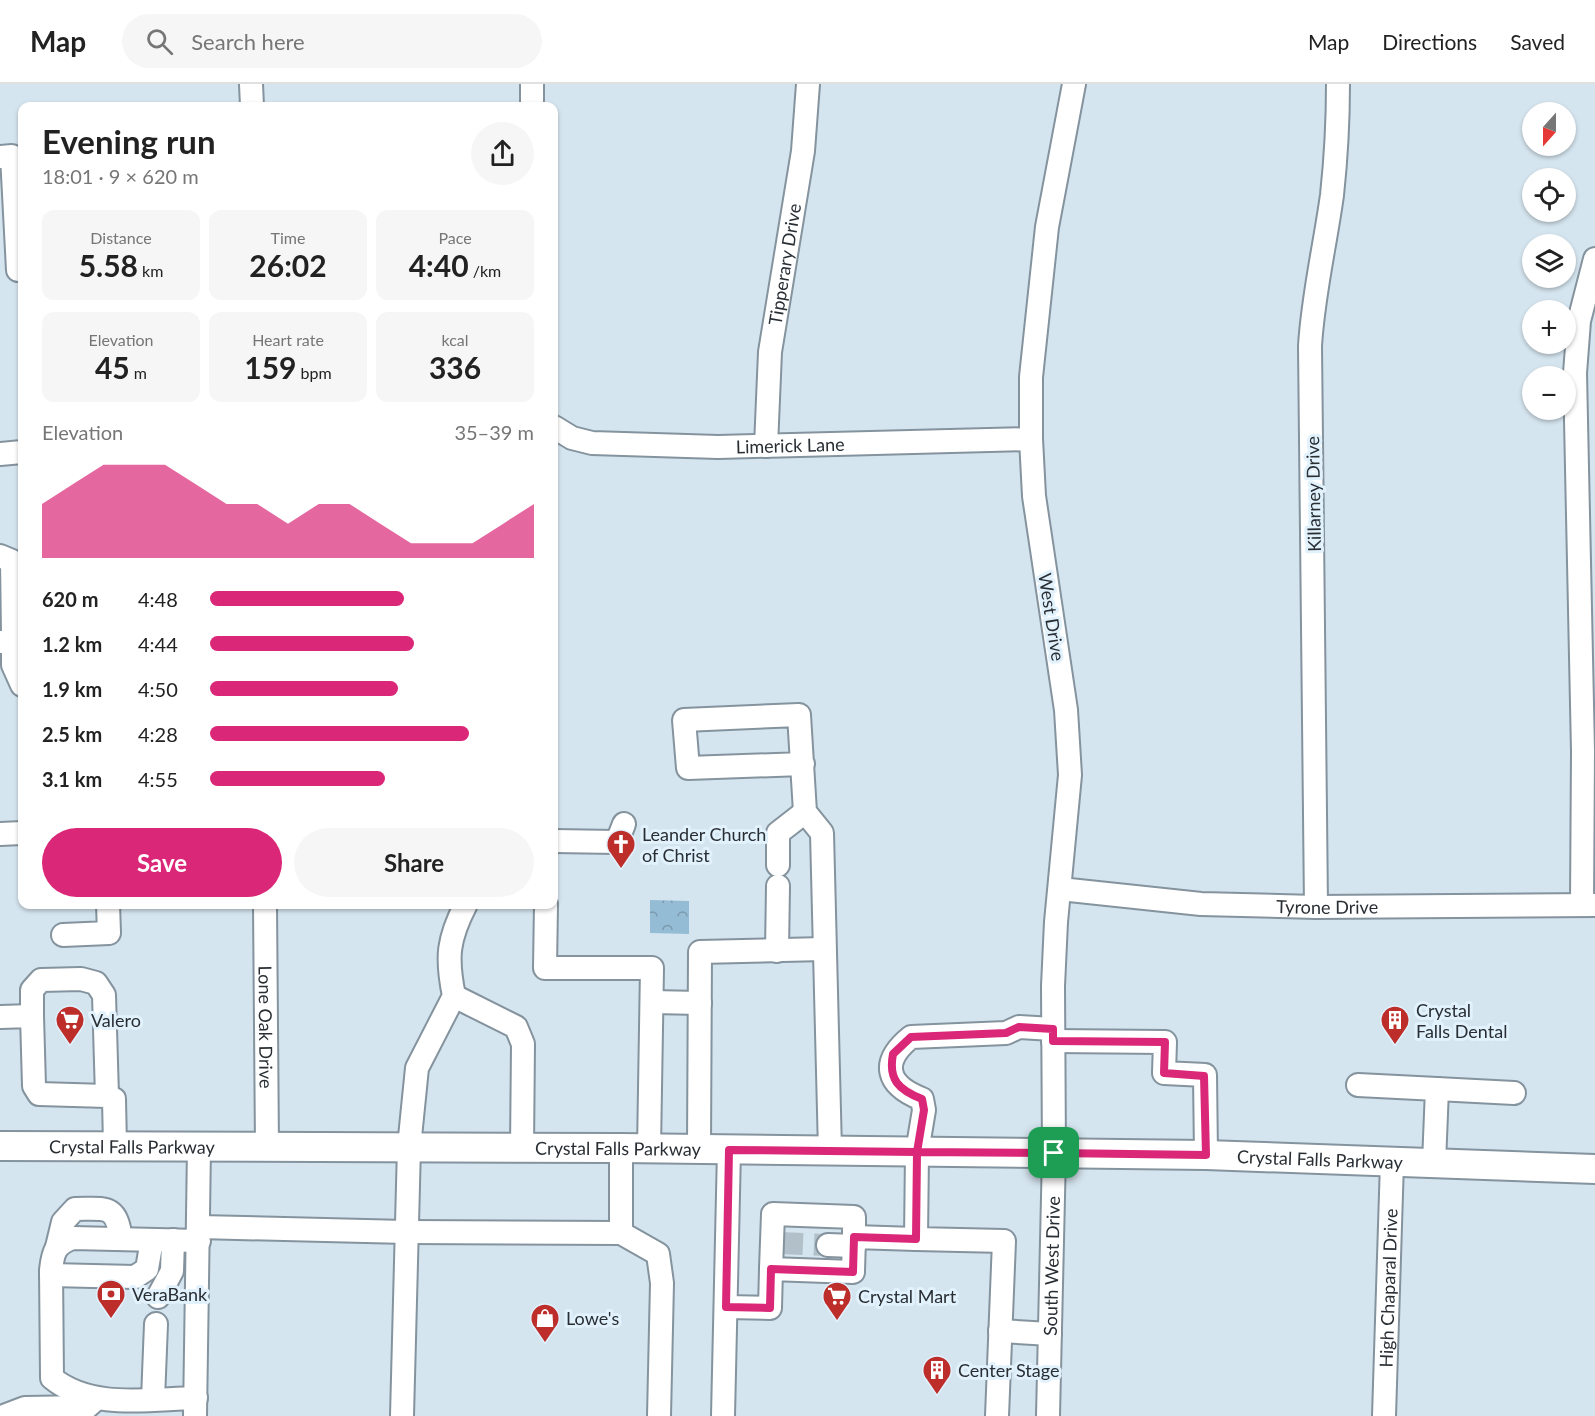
<!DOCTYPE html>
<html lang="en">
<head>
<meta charset="utf-8">
<style>
  :root { --surface:#fff; --page:#f6f6f6; --text:#222; --muted:#767676; --line:#e0e0e0; --accent:#db2777 }
  body { margin:0; font-family:Lato,sans-serif; background:var(--page); color:var(--text); height:100vh; display:flex; flex-direction:column; font-size:22px; white-space:nowrap }
  * { box-sizing:border-box; margin:0 }
  p { font-size:20px; color:var(--muted) }
  .icon { flex:none; width:33px; height:33px; fill:none; stroke:currentColor; stroke-width:2; stroke-linecap:round; stroke-linejoin:round }
  .map { position:relative; flex:1; overflow:hidden }
  .panel { position:absolute; left:18px; top:18px; width:540px; height:807px; display:flex; flex-direction:column; background:var(--surface); border-radius:12px; box-shadow:0 2px 4px #0004 }
  .panel>* { flex:none }
  .needle { width:39px; rotate:201deg }
  .buttons { position:absolute; left:1522px; top:18px; display:grid; gap:12px }
  .buttons a { display:grid; place-items:center; width:54px; height:54px; border-radius:50%; background:var(--surface); box-shadow:0 2px 4px #0004; font-size:30px }
  .pin { position:absolute; display:grid; place-items:center; width:51px; height:51px; color:#fff; margin:-26px; border-radius:12px; box-shadow:0 3px 9px #0006 }
  .round { display:grid; place-items:center; flex:none; width:63px; height:63px; border-radius:32px; background:var(--page) }
  .summary { display:flex; align-items:center; justify-content:space-between; height:102px; padding:0 24px }
  h1 { font-size:33px; font-weight:700; line-height:45px }
  .stats { display:grid; grid-template-columns:repeat(3,1fr); gap:9px; height:102px; padding:6px 24px }
  .stats div { display:grid; align-content:center; border-radius:12px; background:var(--page); text-align:center }
  .stats b { font-size:30px; font-weight:700 }
  .stats small { font-size:16px; font-weight:400 }
  .stats p { font-size:16px }
  .chart { height:168px; padding:12px 24px }
  .chart p { display:flex; justify-content:space-between }
  .chart svg { width:100%; height:108px; margin-top:6px; fill:var(--accent); opacity:.7 }
  .button { display:flex; gap:12px; margin-top:auto; padding:12px 24px }
  .button a { flex:1; height:69px; border-radius:36px; background:var(--accent); color:#fff; font-size:24px; font-weight:700; line-height:69px; text-align:center }
  .button a+a { background:var(--page); color:var(--text) }
  ul { padding:0 24px; list-style:none; font-size:20px }
  li { display:grid; grid-template-columns:96px 72px 1fr; align-items:center; height:45px }
  li i { height:15px; border-radius:8px; background:var(--accent) }
  header { display:flex; align-items:center; gap:36px; box-sizing:border-box; height:84px; padding:0 30px; background:var(--surface); border-bottom:2px solid var(--line) }
  header strong { font-size:28px }
  nav { display:flex; gap:33px; margin-inline-start:auto; font-size:21px }
  .search { width:420px; height:54px; background:var(--page); display:flex; align-items:center; gap:15px; box-sizing:border-box; padding:0 21px; border-radius:33px; color:var(--muted); font-size:22px }
  .map>svg:first-child { display:block }
</style>
</head>
<body>
<header>
<strong>Map</strong>
<div class="search"><svg class="icon" aria-label="search" viewBox="0 0 24 24"><circle cx="10" cy="10" r="6"/><path d="M15 15l6 6"/></svg>Search here</div>
<nav><a>Map</a><a>Directions</a><a>Saved</a></nav>
</header>
<div class="map">
<svg width="1595" height="1332" viewBox="0 0 1595 1332">
  <defs>
    <pattern id="forest-crowns" width="20" height="18" patternUnits="userSpaceOnUse" patternTransform="scale(1.5)"><rect width="20" height="18" fill="#95bcd5"/><path d="M2 6a3 3 0 1 1 6 0M12 15a3 3 0 1 1 6 0" fill="none" stroke="#7a99ad"/></pattern>
  </defs>
  <rect width="100%" height="100%" fill="#d5e5ef"/>
  <path fill="url(#forest-crowns)" d="M650,816L689,817V850L650,849Z"/>
  <g fill="none" stroke-linecap="round" stroke-linejoin="round">
    <path stroke="#b2c0c9" stroke-width="22" stroke-dasharray="22 11" stroke-linecap="butt" d="M781,1159L828,1161"/>
    <g stroke="#84939d" stroke-width="26">
      <g id="minor">
        <path d="M251,0L252,22"/>
        <path d="M532,0V22"/>
        <path d="M0,73L12,72L18,186"/>
        <path id="s1" d="M554,343L572,354L592,359L718,363L1031,355"/>
        <path id="s2" d="M766,362L770,268L803,67L808,0"/>
        <path d="M0,370L22,368"/>
        <path d="M0,472L12,477L13,550V558H0"/>
        <path d="M13,558V581L22,601"/>
        <path d="M803,680L688,684L684,636L799,631L805,728L822,749L830,1067"/>
        <path d="M0,750L22,749"/>
        <path d="M554,757L617,758L624,740"/>
        <path d="M778,781V749L805,728"/>
        <path id="s3" d="M1060,805L1201,820L1316,823L1595,821"/>
        <path id="s4" d="M265,820L267,1064"/>
        <path d="M546,820L545,884H652L649,1065"/>
        <path d="M1582,821L1583,667L1575,289L1579,237L1595,175"/>
        <path d="M1316,823L1310,262C1313,211 1325,162 1332,111C1336,74 1338,37 1338,0"/>
        <path d="M63,851L109,849L108,820"/>
        <path d="M777,867L778,802"/>
        <path d="M454,912L516,943L523,960L522,1064"/>
        <path d="M652,918L700,919"/>
        <path d="M32,932V906L41,896L81,895L96,899L104,911L107,1012"/>
        <path d="M0,933L32,932L34,1002L39,1010L107,1012L114,1015L115,1062"/>
        <path d="M1053,957L1165,958L1164,989L1205,991L1206,1071"/>
        <path d="M1358,1001L1437,1005L1434,1079"/>
        <path d="M1437,1005L1514,1009"/>
        <path d="M621,1064V1149L658,1170L662,1199L659,1332"/>
        <path d="M699,1065L700,868L824,865"/>
        <path d="M199,1143L406,1148L621,1149"/>
        <path d="M828,1161L854,1162"/>
        <path d="M57,1163L63,1138L75,1125C107,1125 116,1120 121,1155"/>
        <path d="M771,1185L773,1130L854,1133V1153"/>
        <path d="M51,1191L135,1193L147,1185L152,1156"/>
        <path d="M158,1213L172,1187L173,1156"/>
        <path d="M726,1223L770,1224L771,1185L853,1188L854,1153L916,1155"/>
        <path d="M1000,1247L1050,1250"/>
        <path d="M196,1314C148,1315 91,1326 52,1294L51,1186C53,1168 55,1160 73,1154L199,1157"/>
        <path d="M153,1315L156,1240"/>
        <path d="M4,1332L25,1324L87,1323L96,1315"/>
        <path d="M195,1332L199,1064"/>
        <path d="M402,1332L409,1063L417,984L454,912C446,873 448,855 466,820"/>
        <path d="M723,1332L729,1066"/>
        <path d="M997,1332L1004,1157L916,1155L917,1068L924,1026L922,1015C886,1001 880,978 911,953L1006,949L1019,943L1053,945"/>
        <path id="s5" d="M1048,1332L1054,1069L1053,902L1056,838L1070,691L1066,626L1034,412L1031,355V293L1047,143L1074,0"/>
        <path id="s6" d="M1384,1332L1392,1078"/>
      </g>
    </g>
    <g stroke="#84939d" stroke-width="32">
      <g id="major">
        <path id="s7" d="M0,1062L621,1064L1206,1071L1595,1085"/>
      </g>
    </g>
    <use href="#minor" stroke="#fff" stroke-width="22"/>
    <use href="#major" stroke="#fff" stroke-width="28"/>
  </g>
  <g fill="none" stroke-linecap="round" stroke-linejoin="round">
    <g stroke="#fff" stroke-width="12">
      <path id="route" d="M1054,1069L917,1068L916,1155L854,1153L853,1188L771,1185L770,1224L726,1223L729,1066L917,1068L924,1026L922,1015C899,1006 888,996 893,970L911,953L1006,949L1019,943L1053,945V957L1165,958L1164,989L1204,992L1206,1071L1054,1069"/>
    </g>
    <use href="#route" stroke="#db2777" stroke-width="8"/>
  </g>
  <defs>
    <g id="church-pin" transform="scale(1.5)"><path d="M0 17L-7.5 6A9.5 9.5 0 1 1 7.5 6Z" fill="#bd2e2b" stroke="#e2f2fd"/><path d="M-1.2-6h2.4v3.5h3.3v2.4h-3.3V6h-2.4V-.1h-3.3v-2.4h3.3Z" fill="#fff"/></g>
    <g id="supermarket-pin" transform="scale(1.5)"><path d="M0 17L-7.5 6A9.5 9.5 0 1 1 7.5 6Z" fill="#bd2e2b" stroke="#e2f2fd"/><path d="M-6-5.5h2.5l.6 2H6L4.5 2H-2.5L-4.4-4H-6ZM-1.5 3.2a1.3 1.3 0 1 0 .1 0ZM3 3.2a1.3 1.3 0 1 0 .1 0Z" fill="#fff"/></g>
    <g id="building-pin" transform="scale(1.5)"><path d="M0 17L-7.5 6A9.5 9.5 0 1 1 7.5 6Z" fill="#bd2e2b" stroke="#e2f2fd"/><path d="M-4-6H4V6H1V3H-1V6H-4ZM-2.5-4.3h1.7v1.8h-1.7ZM.8-4.3h1.7v1.8H.8ZM-2.5-1h1.7V.8h-1.7ZM.8-1h1.7V.8H.8Z" fill="#fff"/></g>
    <g id="bank-pin" transform="scale(1.5)"><path d="M0 17L-7.5 6A9.5 9.5 0 1 1 7.5 6Z" fill="#bd2e2b" stroke="#e2f2fd"/><path d="M-6-4H6V4H-6ZM0-2.3a2.3 2.3 0 1 0 0 4.6a2.3 2.3 0 1 0 0-4.6Z" fill="#fff"/></g>
    <g id="shop-pin" transform="scale(1.5)"><path d="M0 17L-7.5 6A9.5 9.5 0 1 1 7.5 6Z" fill="#bd2e2b" stroke="#e2f2fd"/><path d="M-5-2.5h2.3a2.7 3.5 0 0 1 5.4 0H5L5.5 6h-11ZM-1.5-2.5h3a1.5 2.3 0 0 0-3 0Z" fill="#fff"/></g>
  </defs>
  <g fill-rule="evenodd">
    <use href="#church-pin" x="621" y="760"/>
    <use href="#supermarket-pin" x="70" y="936"/>
    <use href="#building-pin" x="1395" y="936"/>
    <use href="#bank-pin" x="111" y="1210"/>
    <use href="#supermarket-pin" x="837" y="1212"/>
    <use href="#shop-pin" x="545" y="1234"/>
    <use href="#building-pin" x="937" y="1286"/>
  </g>
  <g text-anchor="middle" dominant-baseline="central" stroke-width="6" stroke-linejoin="round" paint-order="stroke">
    <g font-size="18" fill="#282e33" stroke="#e2f2fd">
      <text stroke="none"><textPath href="#s2" startOffset="183">Tipperary Drive</textPath></text>
      <text stroke="none"><textPath href="#s1" startOffset="240">Limerick Lane</textPath></text>
      <text transform="translate(1313 410) rotate(-91)">Killarney Drive</text>
      <text transform="translate(1052 533) rotate(81)">West Drive</text>
      <text stroke="none"><textPath href="#s3" startOffset="268">Tyrone Drive</textPath></text>
      <text stroke="none"><textPath href="#s4" startOffset="123">Lone Oak Drive</textPath></text>
      <text stroke="none"><textPath href="#s7" startOffset="132">Crystal Falls Parkway</textPath></text>
      <text stroke="none"><textPath href="#s7" startOffset="618">Crystal Falls Parkway</textPath></text>
      <text stroke="none"><textPath href="#s7" startOffset="1320">Crystal Falls Parkway</textPath></text>
      <text stroke="none"><textPath href="#s5" startOffset="150">South West Drive</textPath></text>
      <text stroke="none"><textPath href="#s6" startOffset="128">High Chaparal Drive</textPath></text>
    </g>
    <g font-size="18" fill="#282e33" stroke="#e2f2fd" text-anchor="start">
      <text x="642" y="750">Leander Church<tspan x="642" dy="21">of Christ</tspan></text>
      <text x="1416" y="926">Crystal<tspan x="1416" dy="21">Falls Dental</tspan></text>
      <text x="91" y="936">Valero</text>
      <text x="132" y="1210">VeraBank</text>
      <text x="858" y="1212">Crystal Mart</text>
      <text x="566" y="1234">Lowe's</text>
      <text x="958" y="1286">Center Stage</text>
    </g>
  </g>
</svg>
<div class="buttons">
<a><svg class="needle" viewBox="-14 -14 28 28"><path d="M0-13l5 13h-10z" fill="#e53935"/><path d="M0 13l5-13h-10z" fill="#767676"/></svg></a>
<a><svg class="icon" aria-label="locate" viewBox="0 0 24 24"><circle cx="12" cy="12" r="6"/><path d="M12 2v4M12 18v4M2 12h4M18 12h4"/></svg></a>
<a><svg class="icon" aria-label="layers" viewBox="0 0 24 24"><path d="M12 4l9 5-9 5-9-5zM3 14l9 5 9-5"/></svg></a>
<a>+</a>
<a>−</a>
</div>
<div class="pin" style="left:1054px;top:1069px;background:#1e9e55"><svg class="icon" aria-label="arrive" viewBox="0 0 24 24"><path d="M6 21V4h12l-3 4 3 4H6"/></svg></div>
<section class="panel">
<div class="summary"><div><h1>Evening run</h1><p>18:01 · 9 × 620 m</p></div><a class="round"><svg class="icon" aria-label="share" viewBox="0 0 24 24"><path d="M12 15V3M7 8l5-5 5 5M5 13v7h14v-7"/></svg></a></div>
<div class="stats">
<div><p>Distance</p><b>5.58<small> km</small></b></div>
<div><p>Time</p><b>26:02</b></div>
<div><p>Pace</p><b>4:40<small> /km</small></b></div>
</div>
<div class="stats">
<div><p>Elevation</p><b>45<small> m</small></b></div>
<div><p>Heart rate</p><b>159<small> bpm</small></b></div>
<div><p>kcal</p><b>336</b></div>
</div>
<div class="chart"><p><span>Elevation</span>35–39 m</p>
<svg viewBox="0 0 160 44" preserveAspectRatio="none"><path d="M0 44V22L10 14L20 6L30 6L40 6L50 14L60 22L70 22L80 30L90 22L100 22L110 30L120 38L130 38L140 38L150 30L160 22V44z"/></svg>
</div>
<ul>
<li><b>620 m</b>4:48<i style="width:60%"></i></li>
<li><b>1.2 km</b>4:44<i style="width:63%"></i></li>
<li><b>1.9 km</b>4:50<i style="width:58%"></i></li>
<li><b>2.5 km</b>4:28<i style="width:80%"></i></li>
<li><b>3.1 km</b>4:55<i style="width:54%"></i></li>
</ul>
<div class="button"><a>Save</a><a>Share</a></div>
</section>
</div>
</body>
</html>
